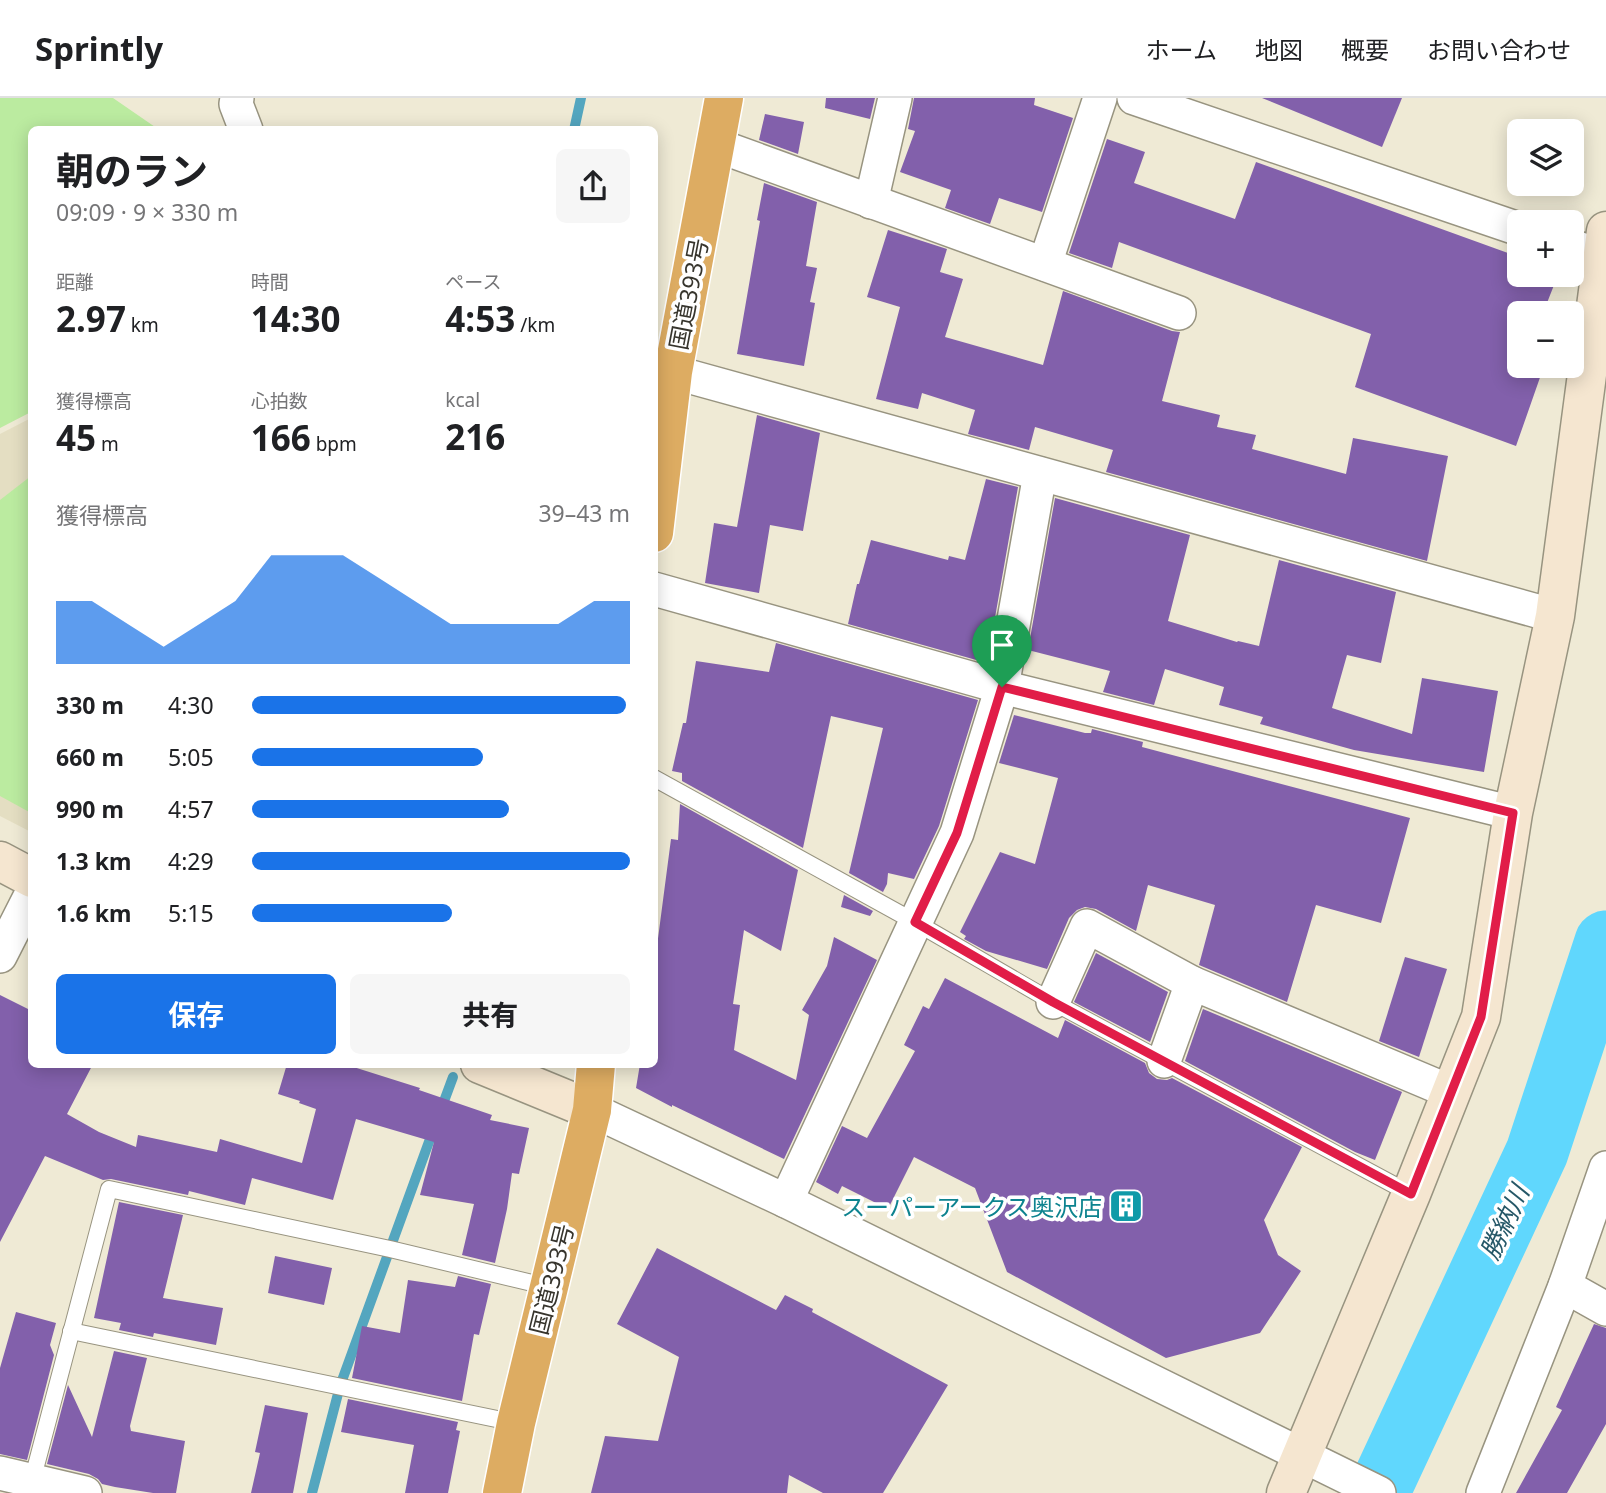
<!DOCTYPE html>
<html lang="ja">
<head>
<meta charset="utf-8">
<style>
  :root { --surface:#fff; --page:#f6f6f6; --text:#202124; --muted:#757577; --line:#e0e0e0; --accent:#1a73e8 }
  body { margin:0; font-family:"Noto Sans","Noto Sans JP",sans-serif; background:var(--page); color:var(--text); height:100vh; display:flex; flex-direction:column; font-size:26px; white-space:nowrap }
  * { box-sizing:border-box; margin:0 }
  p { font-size:23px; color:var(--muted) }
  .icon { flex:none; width:38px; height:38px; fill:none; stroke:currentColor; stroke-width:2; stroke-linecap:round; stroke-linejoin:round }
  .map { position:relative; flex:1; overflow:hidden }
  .details { position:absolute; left:28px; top:28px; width:630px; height:942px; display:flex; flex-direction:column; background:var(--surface); border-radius:10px; box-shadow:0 4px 18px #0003 }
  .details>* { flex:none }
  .fabs { position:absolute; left:1507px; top:21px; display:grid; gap:14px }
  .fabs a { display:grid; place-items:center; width:77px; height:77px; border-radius:10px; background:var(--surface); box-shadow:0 4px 18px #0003; font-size:35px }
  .pin { position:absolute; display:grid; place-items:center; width:60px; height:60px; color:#fff; margin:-72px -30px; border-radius:50% 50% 50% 0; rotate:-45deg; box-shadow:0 0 7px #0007 }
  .pin .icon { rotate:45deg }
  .round { display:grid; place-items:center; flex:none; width:74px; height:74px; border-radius:10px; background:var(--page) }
  .summary { display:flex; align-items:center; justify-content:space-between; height:119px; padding:0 28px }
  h1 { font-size:38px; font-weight:700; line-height:52px }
  .metrics { display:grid; grid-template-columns:repeat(3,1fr); gap:10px; height:119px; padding:7px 28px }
  .metrics div { display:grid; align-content:center }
  .metrics b { font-size:35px; font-weight:700 }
  .metrics small { font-size:19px; font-weight:400 }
  .metrics p { font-size:19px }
  .chart { height:196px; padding:14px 28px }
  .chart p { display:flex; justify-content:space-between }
  .chart svg { width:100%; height:126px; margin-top:7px; fill:var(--accent); opacity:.7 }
  .cta { display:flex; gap:14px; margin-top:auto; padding:14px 28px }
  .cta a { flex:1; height:80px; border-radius:10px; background:var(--accent); color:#fff; font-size:28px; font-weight:700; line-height:80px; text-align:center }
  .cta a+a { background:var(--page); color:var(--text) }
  ul { padding:0 28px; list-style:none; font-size:23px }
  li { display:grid; grid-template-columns:112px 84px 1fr; align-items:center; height:52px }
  li i { height:18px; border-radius:9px; background:var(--accent) }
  header { display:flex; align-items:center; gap:42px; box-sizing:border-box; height:98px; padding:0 35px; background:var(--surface); border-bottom:2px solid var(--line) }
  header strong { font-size:33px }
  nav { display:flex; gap:38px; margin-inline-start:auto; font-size:24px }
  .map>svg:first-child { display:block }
</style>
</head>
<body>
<header>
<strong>Sprintly</strong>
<nav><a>ホーム</a><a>地図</a><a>概要</a><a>お問い合わせ</a></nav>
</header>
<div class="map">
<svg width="1606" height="1395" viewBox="0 0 1606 1395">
  <rect width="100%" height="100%" fill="#efead5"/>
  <path fill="#e4dec2" d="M31,320V734L0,718V336Z"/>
  <g fill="#bbeba0">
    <path d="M0,0H113L158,31L32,32L31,314L0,330Z"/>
    <path d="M31,378V715L0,698V402Z"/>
  </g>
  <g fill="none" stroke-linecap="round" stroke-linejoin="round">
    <g stroke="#54a6bf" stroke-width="10">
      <path d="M574,32L581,0"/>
      <path d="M440,1014L453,979"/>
      <path d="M312,1395L340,1288L434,1030"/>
    </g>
    <path stroke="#60d7fd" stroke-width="63" d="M1378,1395L1537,1054L1606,844"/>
  </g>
  <g fill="#8260ab">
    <path d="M826,0H875L870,21L825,10Z"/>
    <path d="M914,0H1035L1034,7L1073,20L1042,114L999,100L990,126L945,110L951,92L900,74L915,33L908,31Z"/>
    <path d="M1262,0H1402L1382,49Z"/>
    <path d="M765,16L804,24L798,56L759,42Z"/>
    <path d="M1107,41L1145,54L1134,85L1235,121L1256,64L1519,159V177H1558L1543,215H1519V268H1544L1516,348L1355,289L1371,236L1119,144L1112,170L1069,155Z"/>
    <path d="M764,85L817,104L806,168L817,170L810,204L815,205L804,268L737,256L760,123L757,122Z"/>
    <path d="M888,132L947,151L940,174L963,181L945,239L1043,267L1063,193L1172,233L1180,234L1162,303L1220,317L1217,329L1256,337L1252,351L1346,376L1353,340L1448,358L1427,463L1106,374L1113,352L1035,329L1029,352L968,336L975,312L922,295L918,311L876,301L900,209L867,199Z"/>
    <path d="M757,317L820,335L803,433L770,427L759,495L705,485L714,425L737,429Z"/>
    <path d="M986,381L1018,389L987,565L848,526L857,486H859L871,442L948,462L949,458L965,462Z"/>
    <path d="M1055,400L1190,437L1168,523L1237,544L1238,543L1259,548L1279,462L1396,494L1381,565L1347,557L1332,610L1412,636L1422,580L1498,593L1484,674L1354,652L1260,626L1263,619L1219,607L1224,589L1165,571L1154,607L1103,594L1110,573L1028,552Z"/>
    <path d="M776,545L978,602L939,728L914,781L888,775L887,786L883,794L849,775L883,630L831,618L803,750L682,683V675L672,673L683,625H686L696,563L769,574Z"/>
    <path d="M1014,617L1085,635H1091L1092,631L1143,644L1142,649L1410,720L1381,825L1316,807L1287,904L1199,867L1215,807L1148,787L1136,833L1096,811L1085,809L1077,812L1069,820L1047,871L986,853L964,841L966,838L960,834L1000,754L1035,766L1058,680L999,665Z"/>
    <path d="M680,706L798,772L781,853L744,832L733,906L740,907L734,952L796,982L809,917L802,912L827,868L834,839L877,862L784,1061L672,1007V1009L636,990L640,966H654V871L671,741L678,742Z"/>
    <path d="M844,797L873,813L870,818L841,809Z"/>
    <path d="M1096,855L1168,894L1150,944L1074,904Z"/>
    <path d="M1405,859L1447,871L1419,959L1379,943Z"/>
    <path d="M945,880L1058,940L1065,922L1145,965L1149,975L1157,981L1167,982L1172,980L1302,1049L1264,1122L1278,1157L1301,1173L1260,1235L1166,1260L1007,1174L975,1090L914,1059L888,1111L842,1088L838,1096L816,1084L842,1028L867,1040L915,953L904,947L923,908L929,911Z"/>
    <path d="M0,897L32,913V966H93L67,1016L99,1034L136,1049L138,1037L217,1054L220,1041L302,1065L316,1011L299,1005L300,1003L278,996L287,966H344L420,990L419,992L492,1017L490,1022L529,1030L519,1076L512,1075L507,1111L495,1165L462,1157L474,1106L420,1097L434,1044L356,1021L333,1102L252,1080L245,1107L189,1093L188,1097L111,1081L103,1082L45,1058L0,1144Z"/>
    <path d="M1203,911L1402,994L1375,1062L1355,1054L1185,963Z"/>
    <path d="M119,1104L183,1117L163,1200L223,1210L216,1247L154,1235L153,1239L119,1232L121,1225L94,1220Z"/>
    <path d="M657,1150L776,1212L785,1197L813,1211L812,1214L948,1287L883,1395H823L789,1377L787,1395H591L605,1338L658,1343L679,1259L617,1226Z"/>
    <path d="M275,1158L332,1170L324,1207L268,1195Z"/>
    <path d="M458,1178L491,1186L479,1237L474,1236L462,1303L352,1280L362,1228L400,1235L408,1182L455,1189Z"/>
    <path d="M16,1214L56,1225L50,1247L54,1257L27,1362L0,1356V1270Z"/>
    <path d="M1594,1226L1606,1230V1326L1567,1395H1516L1562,1312L1556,1309Z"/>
    <path d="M114,1253L147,1260L130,1328L131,1333L185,1343L176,1395H153L115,1389L102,1386L98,1381L89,1376L47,1366L68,1287L92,1339Z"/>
    <path d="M348,1301L458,1324L456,1332L460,1333L448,1395H405L414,1347L341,1334Z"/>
    <path d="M265,1307L308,1315L293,1395H251L260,1355L255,1354Z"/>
  </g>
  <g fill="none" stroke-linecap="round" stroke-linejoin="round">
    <g stroke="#989480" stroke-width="18">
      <g id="lane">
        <path d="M654,680L915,824L1053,904L1411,1096"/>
        <path d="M71,1233L516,1325"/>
        <path d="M32,1383L109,1091L390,1151L549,1189"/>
      </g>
    </g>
    <g stroke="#989480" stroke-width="36">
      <g id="street">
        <path d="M237,0L236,6L246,32"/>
        <path d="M1134,0L1519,131"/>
        <path d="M716,47L1179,215"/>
        <path d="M871,104L895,0"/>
        <path d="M1572,148L1606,160"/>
        <path d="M1045,166L1100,0"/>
        <path d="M673,274L1555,518"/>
        <path d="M654,491L1002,589L1513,715"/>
        <path d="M0,858L32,795"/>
        <path d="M1053,904L1087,828L1192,885"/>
        <path d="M1164,963L1192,885L1451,994"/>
        <path d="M592,1012L786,1103L1379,1395"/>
        <path d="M786,1103L957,735L1002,589L1040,376"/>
        <path d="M1565,1188L1606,1211"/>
        <path d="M0,1375L85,1395"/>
        <path d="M1483,1395L1565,1188L1606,1070"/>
      </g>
    </g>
    <g stroke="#989480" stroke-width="41">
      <g id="secondary">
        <path d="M0,763L32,780"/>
        <path d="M480,966L592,1012"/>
        <path d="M1286,1395L1411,1096L1481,919L1513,715L1555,518L1606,133"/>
      </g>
    </g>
    <g stroke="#fff" stroke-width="41">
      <g id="highway">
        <path d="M654,435L673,274L724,0"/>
        <path d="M502,1395L516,1325L592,1012L596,966"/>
      </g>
    </g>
    <use href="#lane" stroke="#fff" stroke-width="16"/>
    <use href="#street" stroke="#fff" stroke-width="33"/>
    <use href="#secondary" stroke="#f5e6d0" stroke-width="38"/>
    <use href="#highway" stroke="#ddac62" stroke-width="38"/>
  </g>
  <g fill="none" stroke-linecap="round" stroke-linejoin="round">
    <g stroke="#fff" stroke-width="14">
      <path id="route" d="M1002,589L1513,715L1481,919L1411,1096L1053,904L915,824L957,735Z"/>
    </g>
    <use href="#route" stroke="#e11d48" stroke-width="9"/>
  </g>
  <defs>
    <g id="building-square" transform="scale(1.75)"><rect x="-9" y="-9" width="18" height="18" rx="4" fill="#0f9aa8" stroke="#fff"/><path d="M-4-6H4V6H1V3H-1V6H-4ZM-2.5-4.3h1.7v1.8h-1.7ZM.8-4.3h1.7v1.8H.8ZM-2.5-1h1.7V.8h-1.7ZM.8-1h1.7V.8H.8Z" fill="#fff"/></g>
  </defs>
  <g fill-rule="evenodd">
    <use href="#building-square" x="1126" y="1108"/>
  </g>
  <g text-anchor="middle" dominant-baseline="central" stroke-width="7" stroke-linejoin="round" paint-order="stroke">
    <g font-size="24" fill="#37352d" stroke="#fff">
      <text transform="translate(688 196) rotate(-79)">国道393号</text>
      <text transform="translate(551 1181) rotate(-76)">国道393号</text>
    </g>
    <g font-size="24" fill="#0d838f" stroke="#fff" text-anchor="end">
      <text x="1102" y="1108">スーパーアークス奥沢店</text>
    </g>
    <g font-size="26" font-style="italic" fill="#265868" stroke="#fff">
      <text transform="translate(1504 1124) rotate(-65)">勝納川</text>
    </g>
  </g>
</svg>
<div class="fabs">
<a><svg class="icon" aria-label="layers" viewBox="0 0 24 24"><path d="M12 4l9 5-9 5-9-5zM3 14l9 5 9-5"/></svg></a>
<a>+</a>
<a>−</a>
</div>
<div class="pin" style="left:1002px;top:589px;background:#1e9e55"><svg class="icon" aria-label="arrive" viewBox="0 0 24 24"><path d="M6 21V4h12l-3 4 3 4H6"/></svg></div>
<section class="details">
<div class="summary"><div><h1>朝のラン</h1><p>09:09 · 9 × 330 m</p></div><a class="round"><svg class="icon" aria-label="share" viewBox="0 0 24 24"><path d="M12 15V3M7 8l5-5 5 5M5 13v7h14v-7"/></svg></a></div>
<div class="metrics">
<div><p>距離</p><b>2.97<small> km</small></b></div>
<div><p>時間</p><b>14:30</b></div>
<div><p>ペース</p><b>4:53<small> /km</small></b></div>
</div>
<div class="metrics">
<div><p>獲得標高</p><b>45<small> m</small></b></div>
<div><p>心拍数</p><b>166<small> bpm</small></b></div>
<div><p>kcal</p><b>216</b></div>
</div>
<div class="chart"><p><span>獲得標高</span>39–43 m</p>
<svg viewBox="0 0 160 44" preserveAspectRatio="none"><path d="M0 44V22L10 22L20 30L30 38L40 30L50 22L60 6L70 6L80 6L90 14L100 22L110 30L120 30L130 30L140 30L150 22L160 22V44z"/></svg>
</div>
<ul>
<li><b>330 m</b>4:30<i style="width:99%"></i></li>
<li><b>660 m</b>5:05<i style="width:61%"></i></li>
<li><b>990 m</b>4:57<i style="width:68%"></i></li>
<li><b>1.3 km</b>4:29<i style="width:100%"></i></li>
<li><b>1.6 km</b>5:15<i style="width:53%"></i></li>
</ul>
<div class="cta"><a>保存</a><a>共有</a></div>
</section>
</div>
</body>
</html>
